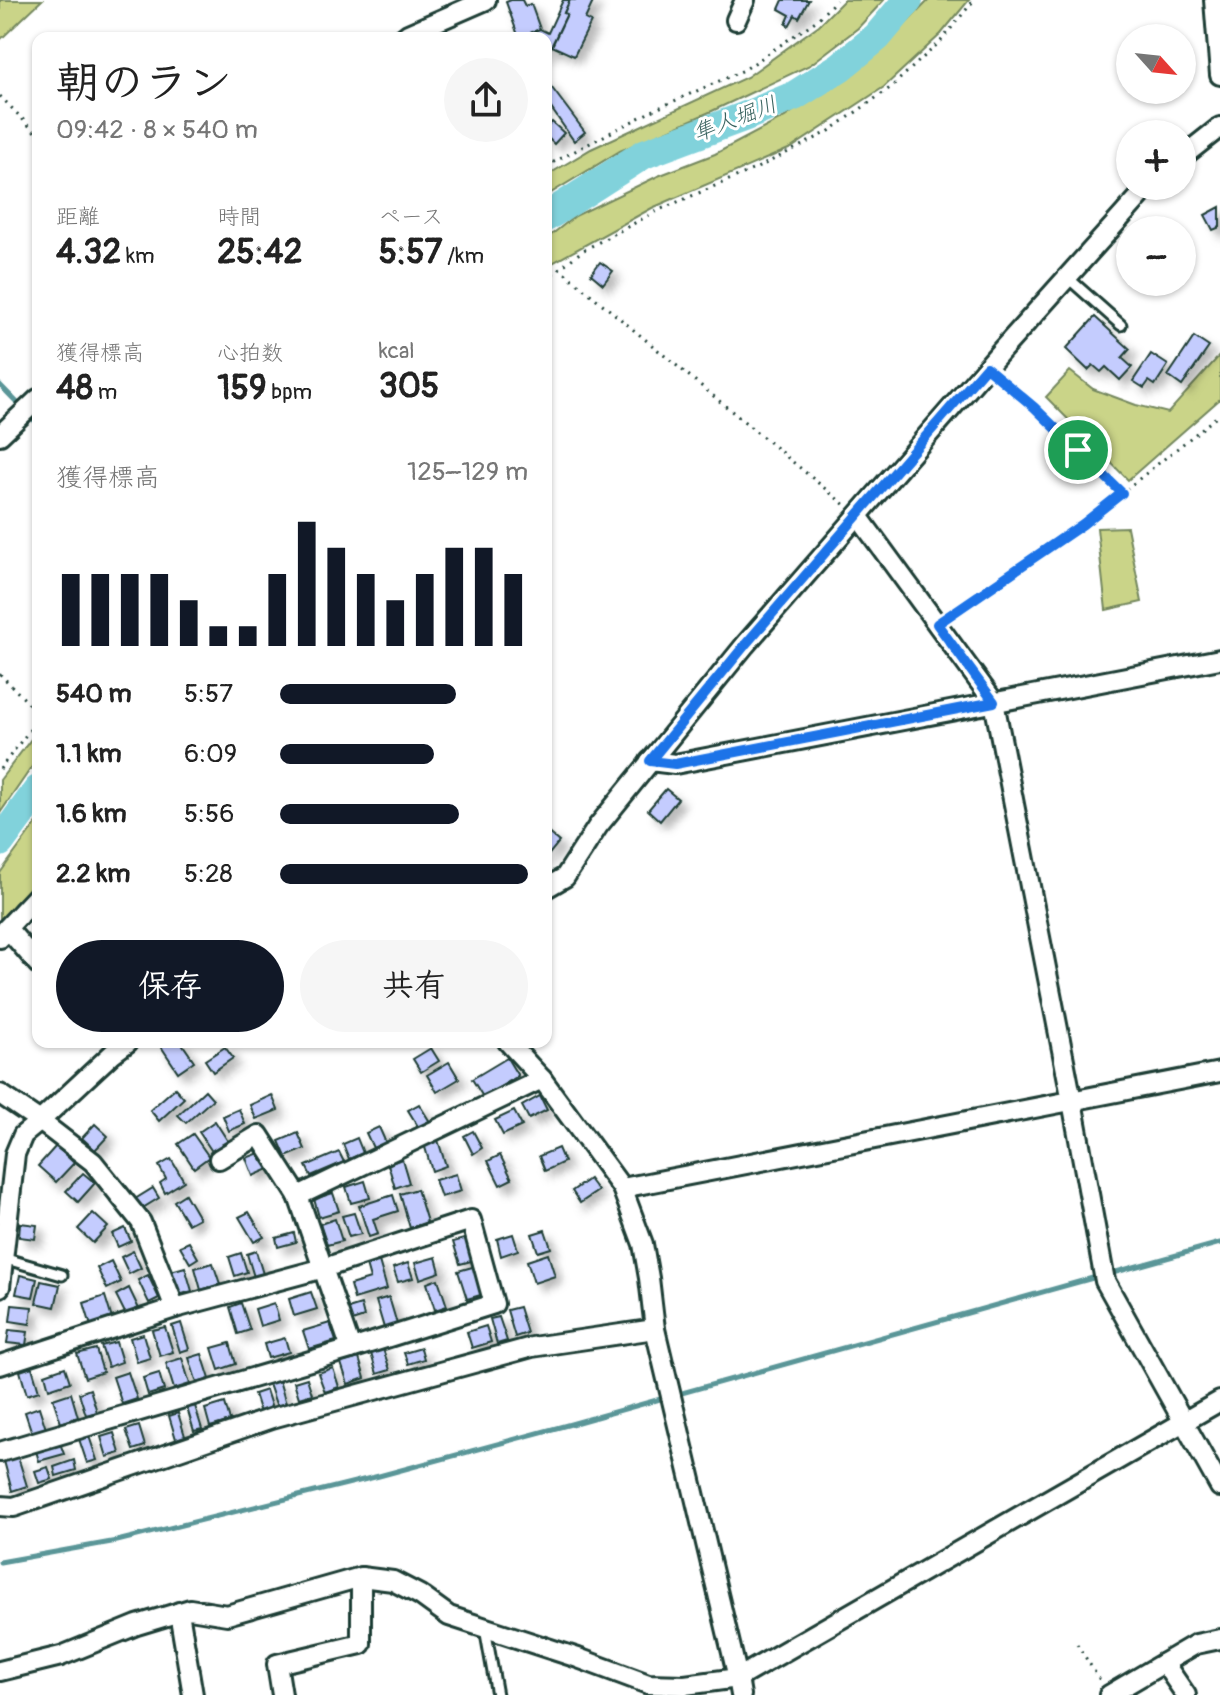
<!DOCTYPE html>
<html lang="ja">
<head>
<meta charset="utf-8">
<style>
  :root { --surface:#fff; --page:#f6f6f6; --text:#222; --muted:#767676; --accent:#111827 }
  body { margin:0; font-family:Pangolin,"Klee One",sans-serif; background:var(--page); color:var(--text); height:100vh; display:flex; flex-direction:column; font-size:30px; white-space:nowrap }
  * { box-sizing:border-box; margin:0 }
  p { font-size:26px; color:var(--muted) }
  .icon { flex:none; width:44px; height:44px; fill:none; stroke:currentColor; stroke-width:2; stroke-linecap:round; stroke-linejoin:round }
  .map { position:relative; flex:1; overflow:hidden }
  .sheet { position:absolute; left:32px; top:32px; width:520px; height:1016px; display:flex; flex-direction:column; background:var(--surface); border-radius:16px; box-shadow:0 2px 6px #0004 }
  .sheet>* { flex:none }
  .needle { width:52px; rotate:117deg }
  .buttons { position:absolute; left:1116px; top:24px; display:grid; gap:16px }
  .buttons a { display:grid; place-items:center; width:80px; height:80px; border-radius:50%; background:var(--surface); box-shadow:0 2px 6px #0004; font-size:40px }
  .pin { position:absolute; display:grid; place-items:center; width:68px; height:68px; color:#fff; margin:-34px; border:4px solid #fff; border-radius:50%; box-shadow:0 2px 8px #0007 }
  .round { display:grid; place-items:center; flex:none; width:84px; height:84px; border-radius:42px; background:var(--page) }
  .headline { display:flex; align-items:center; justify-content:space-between; height:136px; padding:0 24px }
  h1 { font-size:44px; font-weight:700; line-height:60px }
  .figures { display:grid; grid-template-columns:repeat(3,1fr); gap:12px; height:136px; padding:8px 24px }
  .figures div { display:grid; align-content:center }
  .figures b { font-size:34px; font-weight:700 }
  .figures small { font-size:22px; font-weight:400 }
  .figures p { font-size:22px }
  .chart { height:224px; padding:16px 24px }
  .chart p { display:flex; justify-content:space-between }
  .chart svg { width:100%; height:144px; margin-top:8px; stroke:var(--accent); stroke-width:6 }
  .button { display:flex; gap:16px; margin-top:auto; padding:16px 24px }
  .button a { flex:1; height:92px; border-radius:48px; background:var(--accent); color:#fff; font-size:32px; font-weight:700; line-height:92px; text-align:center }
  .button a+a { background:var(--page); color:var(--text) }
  ul { padding:0 24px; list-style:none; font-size:26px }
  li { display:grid; grid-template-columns:128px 96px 1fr; align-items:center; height:60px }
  li i { height:20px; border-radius:10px; background:var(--accent) }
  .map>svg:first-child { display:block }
</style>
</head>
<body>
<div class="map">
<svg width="1220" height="1695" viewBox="0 0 1220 1695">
  <defs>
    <filter id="shadow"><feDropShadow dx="7" dy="7" stdDeviation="4" flood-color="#0004"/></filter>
  </defs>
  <rect width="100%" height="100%" fill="#fff"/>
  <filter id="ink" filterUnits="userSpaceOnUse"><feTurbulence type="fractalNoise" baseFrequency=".0125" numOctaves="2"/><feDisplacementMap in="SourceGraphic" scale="16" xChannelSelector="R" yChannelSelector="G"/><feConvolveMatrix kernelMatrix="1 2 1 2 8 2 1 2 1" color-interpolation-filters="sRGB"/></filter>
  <g filter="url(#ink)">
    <g fill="#cad488" stroke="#74885e" stroke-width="2">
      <path d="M0,0H42L0,40Z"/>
      <path d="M844,0H884L858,28L810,65L712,111L620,151L546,196V176L591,149L747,77L819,25Z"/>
      <path d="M929,0H969L941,34L884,87L791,148L652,208L554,262L546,268V239L575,216L658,176L715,154L785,117L884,46Z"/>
      <path d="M1220,355V399L1128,480L1046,397L1070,371L1093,389L1136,405L1168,413Z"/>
      <path d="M1127,527L1142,602L1106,610L1097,528Z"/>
      <path d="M38,730V758L0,813V780Z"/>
      <path d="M38,821V885L15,903L0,923V873Z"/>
    </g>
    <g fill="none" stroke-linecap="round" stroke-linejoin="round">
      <g stroke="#5a9698" stroke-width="5">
        <path d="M0,385L38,424"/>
        <path d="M1109,1274L1220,1243"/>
        <path d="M0,1562L117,1541L379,1476L571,1424L1100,1276"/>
      </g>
      <g stroke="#81d2db" stroke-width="30">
        <path d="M546,217L644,154L746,116L794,96L840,67L877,37L908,0"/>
        <path d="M0,842L38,790"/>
      </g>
    </g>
    <g fill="#c4ccfe" stroke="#1f3d34" stroke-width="2" filter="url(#shadow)">
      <path d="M511,0H522L525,6L531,4L540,29L530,33L532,38H519L506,2Z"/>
      <path d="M563,0H570L564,13L567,14L548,53L546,52V38H532L530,33L540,29L548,33Z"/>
      <path d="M570,0H594L585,19L591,22L574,56L552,46L567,14L564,13Z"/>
      <path d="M783,0H809L799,18L795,15L789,26L786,24L790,15L779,9Z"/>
      <path d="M546,80L585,132L574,141L546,101Z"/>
      <path d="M552,122L564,133L554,144L546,136V128Z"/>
      <path d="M1220,207V227L1213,230L1205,215Z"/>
      <path d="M600,262L613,271L603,284L591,274Z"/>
      <path d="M1095,317L1130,349L1122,358L1132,367L1120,380L1106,367L1101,372L1093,365L1088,370L1066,349Z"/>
      <path d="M1194,337L1209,347L1182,386L1168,376Z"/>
      <path d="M1151,354L1168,365L1155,385L1149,381L1144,388L1133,381Z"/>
      <path d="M666,789L678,799L660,821L648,810Z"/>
      <path d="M546,831L559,842L546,858Z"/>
      <path d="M164,1042H181L194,1061L178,1072L160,1045Z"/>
      <path d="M225,1047L233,1058L213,1072L205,1060Z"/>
      <path d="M431,1048L439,1061L421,1072L413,1059Z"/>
      <path d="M507,1058L518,1076L483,1097L472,1079Z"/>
      <path d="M449,1062L459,1079L437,1092L427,1075Z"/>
      <path d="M175,1088L184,1098L159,1121L150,1110Z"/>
      <path d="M205,1090L213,1099L186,1123L178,1115Z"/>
      <path d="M272,1095L278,1110L256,1119L250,1105Z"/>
      <path d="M540,1096L547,1110L529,1119L522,1106Z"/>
      <path d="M419,1104L430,1122L419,1128L408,1110Z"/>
      <path d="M239,1109L245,1124L229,1131L223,1116Z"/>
      <path d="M514,1111L522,1126L503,1135L495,1120Z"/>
      <path d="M215,1121L229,1143L213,1153L199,1132Z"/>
      <path d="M95,1124L108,1136L95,1150L82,1138Z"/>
      <path d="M379,1127L386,1143L373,1148L366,1133Z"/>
      <path d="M473,1131L482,1148L473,1154L464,1136Z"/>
      <path d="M298,1133L305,1149L286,1157L279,1141Z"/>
      <path d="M193,1134L209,1157L194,1168L178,1144Z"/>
      <path d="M357,1138L363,1153L349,1159L343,1144Z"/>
      <path d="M438,1140L446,1166L432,1171L424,1144Z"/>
      <path d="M56,1146L74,1163L56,1182L38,1166Z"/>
      <path d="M558,1148L564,1162L545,1171L539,1156Z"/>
      <path d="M262,1152L269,1169L253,1176L246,1158Z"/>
      <path d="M339,1152L344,1162L311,1176L306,1166Z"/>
      <path d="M500,1155L512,1179L500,1185L488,1161Z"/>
      <path d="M171,1159L184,1181L165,1193L160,1183L166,1179L159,1166Z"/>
      <path d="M402,1159L409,1183L395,1188L388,1164Z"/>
      <path d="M83,1173L95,1183L78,1202L66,1191Z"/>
      <path d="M456,1174L461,1191L441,1197L435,1180Z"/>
      <path d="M589,1179L598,1191L580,1203L572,1191Z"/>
      <path d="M365,1181L370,1198L351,1203L346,1187Z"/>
      <path d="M153,1188L159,1198L141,1209L135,1199Z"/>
      <path d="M417,1189L427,1222L410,1228L400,1194Z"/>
      <path d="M333,1193L339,1211L319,1217L314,1199Z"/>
      <path d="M185,1194L199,1218L188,1224L174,1201Z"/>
      <path d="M393,1195L398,1211L373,1219L378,1234L369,1237L359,1206Z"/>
      <path d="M249,1212L264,1237L254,1242L239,1217Z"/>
      <path d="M93,1213L108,1227L93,1243L78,1229Z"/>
      <path d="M354,1213L361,1234L349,1237L342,1216Z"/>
      <path d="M335,1219L342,1241L327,1245L320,1224Z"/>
      <path d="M20,1223L37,1225L35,1239L19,1237Z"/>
      <path d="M125,1228L131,1241L118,1247L112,1234Z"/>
      <path d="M545,1230L551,1248L538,1252L532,1234Z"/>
      <path d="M294,1233L296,1242L278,1247L276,1238Z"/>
      <path d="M513,1234L518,1250L501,1256L497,1239Z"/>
      <path d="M468,1238L475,1260L460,1264L453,1242Z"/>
      <path d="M189,1242L198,1258L190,1263L180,1246Z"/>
      <path d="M133,1251L141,1268L129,1274L121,1257Z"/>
      <path d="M256,1251L263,1274L254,1277L247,1254Z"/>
      <path d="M241,1253L247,1272L235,1276L229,1257Z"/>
      <path d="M548,1254L555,1276L534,1283L527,1261Z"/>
      <path d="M436,1257L440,1272L420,1279L415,1263Z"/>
      <path d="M111,1261L121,1282L107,1289L97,1268Z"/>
      <path d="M379,1261L387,1289L354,1299L350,1285L370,1279L366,1265Z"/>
      <path d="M213,1263L220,1284L201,1290L195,1268Z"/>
      <path d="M408,1263L413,1278L398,1282L393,1268Z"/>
      <path d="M476,1266L484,1294L467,1299L458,1271Z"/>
      <path d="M185,1267L192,1291L179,1295L171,1271Z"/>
      <path d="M20,1275L37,1279L33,1297L16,1294Z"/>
      <path d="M148,1275L159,1298L149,1303L138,1280Z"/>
      <path d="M438,1279L447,1306L435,1310L427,1283Z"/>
      <path d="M41,1281L60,1285L55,1307L36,1303Z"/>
      <path d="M129,1288L139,1309L126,1315L116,1295Z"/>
      <path d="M311,1292L317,1309L294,1316L289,1299Z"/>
      <path d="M105,1296L112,1319L91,1326L84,1303Z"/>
      <path d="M389,1297L397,1324L384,1328L376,1301Z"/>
      <path d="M241,1303L250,1330L238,1334L230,1307Z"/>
      <path d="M274,1303L279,1320L260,1326L255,1309Z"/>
      <path d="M12,1305L32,1307L30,1324L10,1321Z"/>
      <path d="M361,1305L364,1317L352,1321L348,1309Z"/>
      <path d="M519,1307L527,1333L515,1337L507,1310Z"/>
      <path d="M499,1317L507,1341L497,1344L490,1319Z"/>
      <path d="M181,1323L189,1349L180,1352L172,1326Z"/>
      <path d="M330,1323L336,1341L309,1349L303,1331Z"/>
      <path d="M486,1326L491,1342L472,1348L467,1332Z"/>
      <path d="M165,1327L173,1352L160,1356L152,1330Z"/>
      <path d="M9,1330L28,1332L26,1345L7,1343Z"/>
      <path d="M143,1334L150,1358L137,1362L130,1338Z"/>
      <path d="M285,1338L289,1352L268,1358L264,1344Z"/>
      <path d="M116,1342L122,1362L108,1367L101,1346Z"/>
      <path d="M230,1343L236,1364L219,1370L212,1348Z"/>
      <path d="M382,1346L390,1370L377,1374L370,1350Z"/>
      <path d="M421,1348L424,1359L408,1364L404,1353Z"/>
      <path d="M96,1349L103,1372L85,1378L77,1354Z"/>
      <path d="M202,1354L210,1379L197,1383L189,1358Z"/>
      <path d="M182,1358L190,1384L174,1389L166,1363Z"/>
      <path d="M359,1358L365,1378L348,1384L341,1363Z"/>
      <path d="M32,1367L39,1391L27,1395L20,1371Z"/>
      <path d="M65,1367L70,1382L49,1389L45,1374Z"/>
      <path d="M333,1368L339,1387L325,1392L318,1373Z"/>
      <path d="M128,1372L137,1399L122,1404L113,1377Z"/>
      <path d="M159,1373L164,1390L148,1395L143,1378Z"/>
      <path d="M307,1378L312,1394L299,1398L294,1382Z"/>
      <path d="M279,1380L286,1404L277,1407L269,1384Z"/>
      <path d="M90,1389L97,1412L86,1415L79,1393Z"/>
      <path d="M266,1390L272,1409L260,1413L254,1394Z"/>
      <path d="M71,1393L78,1417L61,1423L53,1399Z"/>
      <path d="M225,1403L230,1421L210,1427L205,1409Z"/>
      <path d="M195,1406L202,1429L194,1431L187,1408Z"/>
      <path d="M39,1407L46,1429L32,1433L25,1412Z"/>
      <path d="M178,1413L185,1436L176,1439L169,1416Z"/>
      <path d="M139,1426L145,1446L133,1450L126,1430Z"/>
      <path d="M114,1433L120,1453L107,1457L101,1437Z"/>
      <path d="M89,1436L97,1460L87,1463L79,1439Z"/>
      <path d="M60,1443L64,1454L39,1461L36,1451Z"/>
      <path d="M18,1457L27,1486L12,1491L4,1461Z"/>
      <path d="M74,1460L76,1470L56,1476L54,1467Z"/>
      <path d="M48,1467L52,1479L39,1483L35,1471Z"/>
    </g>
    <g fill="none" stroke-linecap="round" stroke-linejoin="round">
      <g stroke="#1f3d34" stroke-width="15">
        <g id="lane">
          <path d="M1067,277L1121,325"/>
          <path d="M3,1258L62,1275"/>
          <path d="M485,1628L497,1695"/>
        </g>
      </g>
      <g stroke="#1f3d34" stroke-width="24">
        <g id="street">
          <path d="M1214,0L1220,75"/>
          <path d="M736,20L745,0"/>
          <path d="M403,38L408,34L486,0"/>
          <path d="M1182,157L1220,127"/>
          <path d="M0,435L38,399"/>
          <path d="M858,516L994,702L1072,1101L1105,1281L1220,1487"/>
          <path d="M650,761L675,764L1220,659"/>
          <path d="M546,888L565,877L598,826L745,645L1001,351L1149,186"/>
          <path d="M7,928L38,964"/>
          <path d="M0,938L7,928L38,895"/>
          <path d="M508,1042L542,1079L622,1188L643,1244L649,1278L655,1329L738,1678L741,1695"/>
          <path d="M0,1094L40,1121L93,1162L141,1222L175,1308"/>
          <path d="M219,1159L259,1135L298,1196"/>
          <path d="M622,1188L1220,1072"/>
          <path d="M0,1287L15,1154L23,1135L40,1121L113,1053L128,1042"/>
          <path d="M351,1349L298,1196L542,1079"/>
          <path d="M0,1365L175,1308L324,1268L471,1220L494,1304L351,1349L0,1452"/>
          <path d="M0,1506L14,1507L272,1418L532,1347L655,1329"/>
          <path d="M179,1612L193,1695"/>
          <path d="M1164,1663L1186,1695"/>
          <path d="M0,1671L61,1656L137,1625L190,1609L227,1615L361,1577L393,1581L420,1595L449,1616L578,1658L648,1684L685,1685L738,1678L1220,1401"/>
          <path d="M282,1695L277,1664L361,1644V1577"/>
          <path d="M1109,1695L1196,1644L1220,1639"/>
        </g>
      </g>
      <g stroke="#1f3d34" stroke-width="3" stroke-dasharray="2 6" stroke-linecap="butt">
        <path d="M0,96L38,135"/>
        <path d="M546,166L654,110L744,70L817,20L836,0"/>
        <path d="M559,268L846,506"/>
        <path d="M546,279L582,251L659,210L757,168L828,132L890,88L941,41L974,0"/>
        <path d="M999,378L1034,407L1122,493"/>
        <path d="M951,615L1083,524L1220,414"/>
        <path d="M0,674L38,713"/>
        <path d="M0,769L38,719"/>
        <path d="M1077,1644L1101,1682"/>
      </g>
      <use href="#lane" stroke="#fff" stroke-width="9"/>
      <use href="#street" stroke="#fff" stroke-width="18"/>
    </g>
  </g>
  <g fill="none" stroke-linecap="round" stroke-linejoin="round" filter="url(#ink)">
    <g stroke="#fff" stroke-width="16">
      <path id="route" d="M986,367L1034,407L1122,493L1083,524L937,624L994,702L675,764L650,761L745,645Z"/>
    </g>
    <use href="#route" stroke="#1a73e8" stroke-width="10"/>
  </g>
  <g text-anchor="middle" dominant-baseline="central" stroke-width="6" stroke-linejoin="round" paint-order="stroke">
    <g font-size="22" font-style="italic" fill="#38625e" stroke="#fff">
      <text transform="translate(735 119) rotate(-21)">隼人堀川</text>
    </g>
  </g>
</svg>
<div class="buttons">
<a><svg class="needle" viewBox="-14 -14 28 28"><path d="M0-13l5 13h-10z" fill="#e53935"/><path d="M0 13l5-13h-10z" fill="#767676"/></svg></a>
<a>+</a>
<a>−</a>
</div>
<div class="pin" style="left:1078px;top:450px;background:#1e9e55"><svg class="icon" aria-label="arrive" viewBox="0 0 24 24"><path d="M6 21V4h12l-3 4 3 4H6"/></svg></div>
<section class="sheet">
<div class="headline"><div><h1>朝のラン</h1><p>09:42 · 8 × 540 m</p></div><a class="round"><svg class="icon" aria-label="share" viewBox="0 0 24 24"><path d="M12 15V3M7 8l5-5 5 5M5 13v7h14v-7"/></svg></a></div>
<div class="figures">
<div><p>距離</p><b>4.32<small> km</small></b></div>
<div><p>時間</p><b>25:42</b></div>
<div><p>ペース</p><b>5:57<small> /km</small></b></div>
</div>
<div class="figures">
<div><p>獲得標高</p><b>48<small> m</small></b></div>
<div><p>心拍数</p><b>159<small> bpm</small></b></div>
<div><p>kcal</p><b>305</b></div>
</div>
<div class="chart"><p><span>獲得標高</span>125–129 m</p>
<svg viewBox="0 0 160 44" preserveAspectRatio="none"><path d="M5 44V22M15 44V22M25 44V22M35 44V22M45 44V30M55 44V38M65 44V38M75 44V22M85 44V6M95 44V14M105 44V22M115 44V30M125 44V22M135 44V14M145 44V14M155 44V22"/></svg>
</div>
<ul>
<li><b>540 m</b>5:57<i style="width:71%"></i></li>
<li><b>1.1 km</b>6:09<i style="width:62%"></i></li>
<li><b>1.6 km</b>5:56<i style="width:72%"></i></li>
<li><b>2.2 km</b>5:28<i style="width:100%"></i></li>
</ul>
<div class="button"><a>保存</a><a>共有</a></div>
</section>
</div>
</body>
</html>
